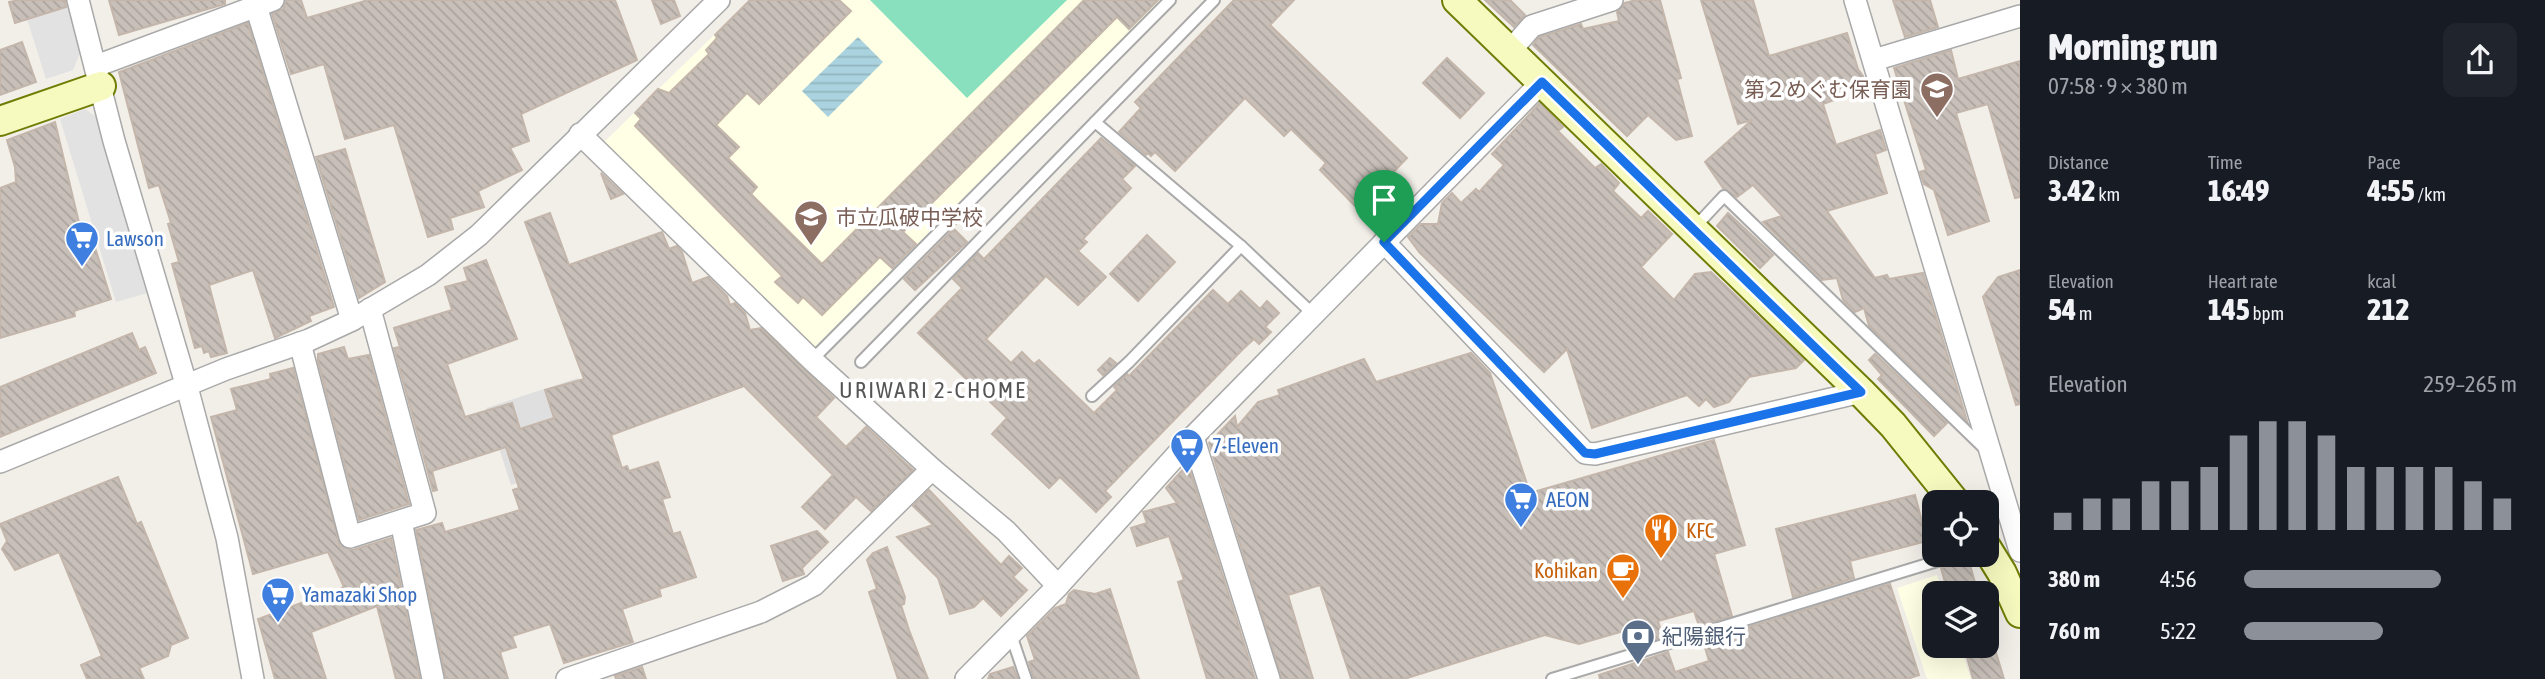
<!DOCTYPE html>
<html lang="en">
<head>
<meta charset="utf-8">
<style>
  :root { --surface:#171b24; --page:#20242c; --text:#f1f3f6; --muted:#9ea1a6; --accent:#8c9099 }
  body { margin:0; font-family:"Asap Condensed","Noto Sans JP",sans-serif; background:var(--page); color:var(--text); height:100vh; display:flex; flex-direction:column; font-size:26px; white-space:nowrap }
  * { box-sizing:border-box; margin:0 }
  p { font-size:23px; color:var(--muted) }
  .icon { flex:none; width:38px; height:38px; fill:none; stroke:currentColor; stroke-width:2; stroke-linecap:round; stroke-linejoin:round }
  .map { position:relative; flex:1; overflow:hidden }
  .side { display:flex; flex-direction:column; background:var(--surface); width:525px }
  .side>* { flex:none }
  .tools { position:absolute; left:1922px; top:490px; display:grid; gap:14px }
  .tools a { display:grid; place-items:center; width:77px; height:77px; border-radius:14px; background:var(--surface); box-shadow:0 7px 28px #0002; font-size:35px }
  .pin { position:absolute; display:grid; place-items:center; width:60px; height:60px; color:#fff; margin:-72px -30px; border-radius:50% 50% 50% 0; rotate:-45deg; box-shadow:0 0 7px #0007 }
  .pin .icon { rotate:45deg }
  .round { display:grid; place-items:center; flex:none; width:74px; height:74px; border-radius:14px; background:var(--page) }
  .summary { display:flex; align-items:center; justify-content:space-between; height:119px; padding:0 28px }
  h1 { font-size:38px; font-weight:800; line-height:52px }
  .metrics { display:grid; grid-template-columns:repeat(3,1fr); gap:10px; height:119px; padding:7px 28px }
  .metrics div { display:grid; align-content:center }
  .metrics b { font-size:30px; font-weight:800 }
  .metrics small { font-size:19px; font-weight:400 }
  .metrics p { font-size:19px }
  .chart { height:196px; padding:14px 28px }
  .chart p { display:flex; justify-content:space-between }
  .chart svg { width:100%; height:126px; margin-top:7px; stroke:var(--accent); stroke-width:6 }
  ul { padding:0 28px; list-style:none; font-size:23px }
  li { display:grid; grid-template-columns:112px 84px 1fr; align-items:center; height:52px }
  li i { height:18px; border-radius:9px; background:var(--accent) }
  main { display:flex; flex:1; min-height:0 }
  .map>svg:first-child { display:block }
</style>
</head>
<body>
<main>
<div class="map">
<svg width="2020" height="679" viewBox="0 0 2020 679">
  <defs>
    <pattern id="water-rules" width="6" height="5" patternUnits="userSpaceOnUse" patternTransform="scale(1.75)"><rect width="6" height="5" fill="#aad3df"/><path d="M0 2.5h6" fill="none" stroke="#92b5bf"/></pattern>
    <pattern id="building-back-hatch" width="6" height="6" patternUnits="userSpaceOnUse" patternTransform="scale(1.75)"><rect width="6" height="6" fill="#c7bfb8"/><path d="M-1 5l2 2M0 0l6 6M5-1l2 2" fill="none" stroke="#aba49e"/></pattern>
  </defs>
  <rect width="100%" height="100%" fill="#f2efe9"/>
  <path fill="#e0dfdf" d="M578,378L587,405L564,468L511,485L486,408Z"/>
  <g fill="#ffffe5">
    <path d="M750,0H1165L813,349L600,146Z"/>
    <path d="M1937,575L1943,593H1934V646H1960L1971,679H1927L1897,588Z"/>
  </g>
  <path fill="#88e0be" d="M870,0H1067L967,98Z"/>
  <g fill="#e2e2e2">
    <path d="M21,0H69L82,48L73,70L46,79Z"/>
    <path d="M85,109L98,118L147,293L116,302L60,119Z"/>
  </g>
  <path fill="url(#water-rules)" d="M858,37L883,62L828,117L802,91Z"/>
  <g fill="url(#building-back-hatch)" stroke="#c4b6ab" stroke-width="2">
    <path d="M19,0H65L66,7L15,23L9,2Z"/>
    <path d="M109,0H225V4L119,35Z"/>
    <path d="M286,0H301L307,18L368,0H615L637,60L521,114L529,141L510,148L522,170L478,191L484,207L450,218L453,229L428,237L394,125L345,139L324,64L291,74L272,14L283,9Z"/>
    <path d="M652,0H674L680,16L661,24Z"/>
    <path d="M750,0H839L851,11L759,104L747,93L716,125L739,147L728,158L757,187L751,194L822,264L1084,0H1158L1129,29L1117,17L903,232L916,244L892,268L880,257L822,315L803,297L798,303L775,282L782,276L635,126L641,119L635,113L658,89L669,93L709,54L706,50L717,38L715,35Z"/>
    <path d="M1234,0H1294L1270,25L1407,158L1358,209L1320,170L1326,163L1291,129L1284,136L1245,98L1175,171L1155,152L1151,156L1148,153L1146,155L1119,132L1141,108L1135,102Z"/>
    <path d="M1485,0H1510L1525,15L1514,27Z"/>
    <path d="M1636,0H1660L1681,78L1677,79L1692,136L1676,140L1648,115L1627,136L1533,45L1539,37L1581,24L1583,29L1619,21L1617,12L1625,3Z"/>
    <path d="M1701,0H1753L1769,56L1847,33L1858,69L1863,76V85L1856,92L1823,104L1836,145L1880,130L1886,150L1875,154L1887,193L1827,211L1875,278L1887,275L1889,279L1923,273L1967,421L1869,326L1864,308L1855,312L1843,300L1837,278L1822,280L1763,222L1782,216L1753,185L1737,197L1723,188L1705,162L1752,120L1738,124Z"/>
    <path d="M1893,0H1930L1938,27L1905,37Z"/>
    <path d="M248,23L334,307L309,316L311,321L275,338L253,270L209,285L227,353L211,357L209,351L204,353L202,346L195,348L172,264L179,262L168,224L171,223L159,185L149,188L119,72Z"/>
    <path d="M22,42L36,82L0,95V50Z"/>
    <path d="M1951,50L1958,79L2020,61V197L2015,198L1988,104L1956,113L1989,221L1948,235L1934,190L1924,184L1920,172L1926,170L1894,68Z"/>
    <path d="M1447,58L1484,93L1460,118L1423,83Z"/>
    <path d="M1540,103L1563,127L1558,131L1595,168L1601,164L1619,183L1613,191L1641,218L1648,211L1672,234L1641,267L1674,300L1695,274L1711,272L1804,360L1796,368L1749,377L1729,402L1714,407L1706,399L1699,406L1687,395L1592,428L1567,349L1544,372L1420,253L1408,237L1421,224H1438L1442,203L1452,193L1461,203L1476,189L1479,192L1504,165L1492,154Z"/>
    <path d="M55,122L80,227L88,225L111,299L74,311L75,316L0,338V188L16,182L15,167L7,140Z"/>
    <path d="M1101,138L1135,166L1122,179L1131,188L1083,239L1087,242L1078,251L1106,277L1078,305L1046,276L986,339L1011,363L1022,352L1034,364L1039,360L1094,413L1117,390L1114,387L1127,374L1129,376L1213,290L1228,304L1241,291L1260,309L1267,301L1279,313L1265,327L1271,332L1259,344L1254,339L1243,349L1105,491L1111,497L1096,512L1060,477L1049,488L992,434L1007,418L918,333L962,288L953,279L978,253L984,259Z"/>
    <path d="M345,149L385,282L359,298L316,157Z"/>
    <path d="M601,173L623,194L611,199Z"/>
    <path d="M550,213L569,265L662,232L669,249L677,246L682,252L692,283L708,277L727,296L730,305L735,303L745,313L750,330L761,328L834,398L816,417L846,447L866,427L913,470L871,511L856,497L825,529L802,507L833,475L744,386L611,435L622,468L627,466L629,471L658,462L670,497L662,499L673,534L680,532L696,577L659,589L661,596L622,609L633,642L564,663L550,624L512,636L516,647L500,652L508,679H446L416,530L442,523L445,532L520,510L513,490L519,488L506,447L432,471L437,490L433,491L394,348L400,347L394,328L452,310L445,287L468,281L464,268L486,260L517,339L447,364L465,417L512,403L520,429L554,418L545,390L584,379L525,222Z"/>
    <path d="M1728,213L1773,255L1760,268L1717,226Z"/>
    <path d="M954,229L967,242L915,290L904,279Z"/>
    <path d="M1147,235L1175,262L1138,301L1110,274Z"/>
    <path d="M2020,270V404L2016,405L1983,297L1998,277Z"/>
    <path d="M132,333L139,350L145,347L156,373L0,437V387Z"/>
    <path d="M344,347L348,359L369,355L409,504L359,520L318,361V354Z"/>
    <path d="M1471,353L1490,373L1530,493L1714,440L1745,545L1714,554L1732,616L1699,626L1694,611L1658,621L1663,637L1646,642L1641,626L1579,644L1545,635L1404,679H1351L1320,585L1288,595L1313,679H1282L1209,443L1235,416L1237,427L1258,402L1280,395L1278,390L1364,359L1376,382Z"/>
    <path d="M1875,354L1947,423L1934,436L1878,379L1882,375L1869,360Z"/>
    <path d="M1110,358L1116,363L1103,375L1098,370Z"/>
    <path d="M293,368L340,546L353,550L391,538L420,679H396L377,606L311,632L326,679H275L258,619L344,587L328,552L253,574L211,417L237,410L231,389L271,379L270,374Z"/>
    <path d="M1188,464L1255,679H1207L1178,582L1184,580L1169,536L1137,546L1131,528L1147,523L1143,512L1177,503L1166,488Z"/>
    <path d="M118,477L137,524L141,522L188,638L171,645L168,656L139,668L144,679H87L81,665L102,656L59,552L15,570L2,549L7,541L0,524Z"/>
    <path d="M929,490L1001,565L1009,556L1022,568L1013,577L1027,590L1001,616L983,598L974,607L950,614L938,578L897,537L933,525L913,506Z"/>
    <path d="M1915,495L1927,541L1850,561L1854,578L1793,597L1776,529Z"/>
    <path d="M817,531L828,542L802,568L804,574L783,581L771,546Z"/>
    <path d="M887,547L905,597L904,604L901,605L909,630L928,679H898L869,592L877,589L867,560L873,553Z"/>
    <path d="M1968,558L1978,593H1948L1941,568Z"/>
    <path d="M1890,584L1919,675L1907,679H1600L1599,675L1668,652L1675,672L1709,661L1703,641Z"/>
    <path d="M1110,589L1139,679H1034L1029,662L1035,660L1027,636L1055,608L1066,604L1069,594L1074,590L1095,594Z"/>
    <path d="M1964,646H1994L2004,679H1973Z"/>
    <path d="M642,667L646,679H616L615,676Z"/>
    <path d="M1013,667L1018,679H988L990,674Z"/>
  </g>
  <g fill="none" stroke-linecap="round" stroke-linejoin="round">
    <g stroke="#a9a9a9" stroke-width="14">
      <g id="lane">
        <path d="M1095,122L1241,246L1313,314"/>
        <path d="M1695,227L1724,196L1986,450"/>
        <path d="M812,360L1170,0"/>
        <path d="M861,362L1214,0"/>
        <path d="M1092,396L1129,362L1241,246"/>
        <path d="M1010,632L1026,679"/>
        <path d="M1552,679L1957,555"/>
      </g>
    </g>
    <g stroke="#a9a9a9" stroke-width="24">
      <g id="street">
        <path d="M78,0L114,141L187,387L227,538L253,679"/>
        <path d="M1855,0L2020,551"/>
        <path d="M256,6L352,320"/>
        <path d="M1510,51L1532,26L1612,0"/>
        <path d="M1874,60L2020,16"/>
        <path d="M96,66L273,0"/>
        <path d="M580,134L812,360L932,469L1006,531L1058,586"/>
        <path d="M1384,242L1585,453L1595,454L1861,392"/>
        <path d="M300,343L350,537L425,513L370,309"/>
        <path d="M1193,437L1269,679"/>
        <path d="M0,462L226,369L309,340L352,320L428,275L479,235L719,0"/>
        <path d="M401,521L433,679"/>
        <path d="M567,679L761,612L814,585L932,469"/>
        <path d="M966,679L1058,586L1193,437L1542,82"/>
      </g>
    </g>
    <g stroke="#707d05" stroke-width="32">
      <g id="secondary">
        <path d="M1457,0L1861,392L1893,425L1955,502"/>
        <path d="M0,121L101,86"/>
        <path d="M1986,547L2002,573L2020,613"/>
      </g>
    </g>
    <use href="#lane" stroke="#fff" stroke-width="10"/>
    <use href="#street" stroke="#fff" stroke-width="21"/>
    <use href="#secondary" stroke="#f7fabf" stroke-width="28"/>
  </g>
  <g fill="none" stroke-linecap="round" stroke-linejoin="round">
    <g stroke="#fff" stroke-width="14">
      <path id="route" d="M1542,82L1835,367L1861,392L1595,454L1585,453L1384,242Z"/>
    </g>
    <use href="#route" stroke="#1a73e8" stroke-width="9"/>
  </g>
  <defs>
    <g id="school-pin" transform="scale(1.75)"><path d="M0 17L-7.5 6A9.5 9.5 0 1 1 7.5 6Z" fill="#8d6e63" stroke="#fff"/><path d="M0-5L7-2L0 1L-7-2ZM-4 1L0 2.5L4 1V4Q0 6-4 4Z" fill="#fff"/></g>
    <g id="supermarket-pin" transform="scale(1.75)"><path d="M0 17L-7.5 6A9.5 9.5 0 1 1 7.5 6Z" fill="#3f7fe0" stroke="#fff"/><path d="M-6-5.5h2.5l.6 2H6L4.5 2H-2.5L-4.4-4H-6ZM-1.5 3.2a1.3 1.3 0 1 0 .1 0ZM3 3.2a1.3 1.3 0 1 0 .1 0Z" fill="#fff"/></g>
    <g id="restaurant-pin" transform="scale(1.75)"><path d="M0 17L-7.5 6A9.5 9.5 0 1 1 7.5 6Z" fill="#e8710a" stroke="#fff"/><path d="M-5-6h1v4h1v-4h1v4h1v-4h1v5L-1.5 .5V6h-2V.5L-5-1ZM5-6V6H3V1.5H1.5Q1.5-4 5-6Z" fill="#fff"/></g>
    <g id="cafe-pin" transform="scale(1.75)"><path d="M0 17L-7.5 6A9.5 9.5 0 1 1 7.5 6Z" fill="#e8710a" stroke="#fff"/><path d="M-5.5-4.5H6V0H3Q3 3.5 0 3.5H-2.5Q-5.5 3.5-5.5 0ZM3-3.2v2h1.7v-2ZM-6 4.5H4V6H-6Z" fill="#fff"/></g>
    <g id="bank-pin" transform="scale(1.75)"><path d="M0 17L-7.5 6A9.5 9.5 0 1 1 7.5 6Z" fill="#5c6f8a" stroke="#fff"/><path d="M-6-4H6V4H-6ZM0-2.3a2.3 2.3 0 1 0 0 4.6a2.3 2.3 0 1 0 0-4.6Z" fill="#fff"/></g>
  </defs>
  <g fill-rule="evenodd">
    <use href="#school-pin" x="1937" y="89"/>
    <use href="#school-pin" x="811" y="217"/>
    <use href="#supermarket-pin" x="82" y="238"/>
    <use href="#supermarket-pin" x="1187" y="445"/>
    <use href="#supermarket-pin" x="1521" y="499"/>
    <use href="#restaurant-pin" x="1661" y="530"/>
    <use href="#cafe-pin" x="1623" y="570"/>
    <use href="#supermarket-pin" x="278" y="594"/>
    <use href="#bank-pin" x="1638" y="636"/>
  </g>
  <g text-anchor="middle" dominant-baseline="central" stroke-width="7" stroke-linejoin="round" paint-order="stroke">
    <g font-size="21" fill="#785e54" stroke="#fff" text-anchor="end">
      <text x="1912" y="89">第２めぐむ保育園</text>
      <text x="836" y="217" text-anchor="start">市立瓜破中学校</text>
    </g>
    <g font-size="21" fill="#366cbe" stroke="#fff" text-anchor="start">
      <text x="106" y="238">Lawson</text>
      <text x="1212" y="445">7-Eleven</text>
      <text x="1546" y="499">AEON</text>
      <text x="302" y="594">Yamazaki Shop</text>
    </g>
    <g font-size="21" fill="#c56008" stroke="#fff" text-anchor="start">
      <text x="1686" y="530">KFC</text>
      <text x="1598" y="570" text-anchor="end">Kohikan</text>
    </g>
    <g font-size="21" fill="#4e5e75" stroke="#fff" text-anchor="start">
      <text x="1662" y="636">紀陽銀行</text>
    </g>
    <g font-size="23" letter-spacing="2" fill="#555" stroke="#fff">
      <text x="933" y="390">URIWARI 2-CHOME</text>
    </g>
  </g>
</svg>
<div class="tools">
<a><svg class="icon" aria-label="locate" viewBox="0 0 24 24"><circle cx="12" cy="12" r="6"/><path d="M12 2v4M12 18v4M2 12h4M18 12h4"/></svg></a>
<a><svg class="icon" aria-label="layers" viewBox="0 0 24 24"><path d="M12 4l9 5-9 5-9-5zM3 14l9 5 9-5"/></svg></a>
</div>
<div class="pin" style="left:1384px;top:242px;background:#1e9e55"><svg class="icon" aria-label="arrive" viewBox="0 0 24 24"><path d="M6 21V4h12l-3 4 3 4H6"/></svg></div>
</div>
<section class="side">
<div class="summary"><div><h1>Morning run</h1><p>07:58 · 9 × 380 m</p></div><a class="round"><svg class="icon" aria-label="share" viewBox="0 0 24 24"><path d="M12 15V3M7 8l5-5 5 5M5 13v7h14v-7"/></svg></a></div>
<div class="metrics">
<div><p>Distance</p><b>3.42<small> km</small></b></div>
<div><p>Time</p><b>16:49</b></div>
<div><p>Pace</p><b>4:55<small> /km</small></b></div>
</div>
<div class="metrics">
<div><p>Elevation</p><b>54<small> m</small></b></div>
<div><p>Heart rate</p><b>145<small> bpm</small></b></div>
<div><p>kcal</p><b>212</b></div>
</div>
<div class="chart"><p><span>Elevation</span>259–265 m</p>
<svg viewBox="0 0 160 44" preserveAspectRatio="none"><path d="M5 44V38M15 44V33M25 44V33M35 44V27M45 44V27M55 44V22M65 44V11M75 44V6M85 44V6M95 44V11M105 44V22M115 44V22M125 44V22M135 44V22M145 44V27M155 44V33"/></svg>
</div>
<ul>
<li><b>380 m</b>4:56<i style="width:72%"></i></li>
<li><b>760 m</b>5:22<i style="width:51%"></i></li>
</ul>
</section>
</main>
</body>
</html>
